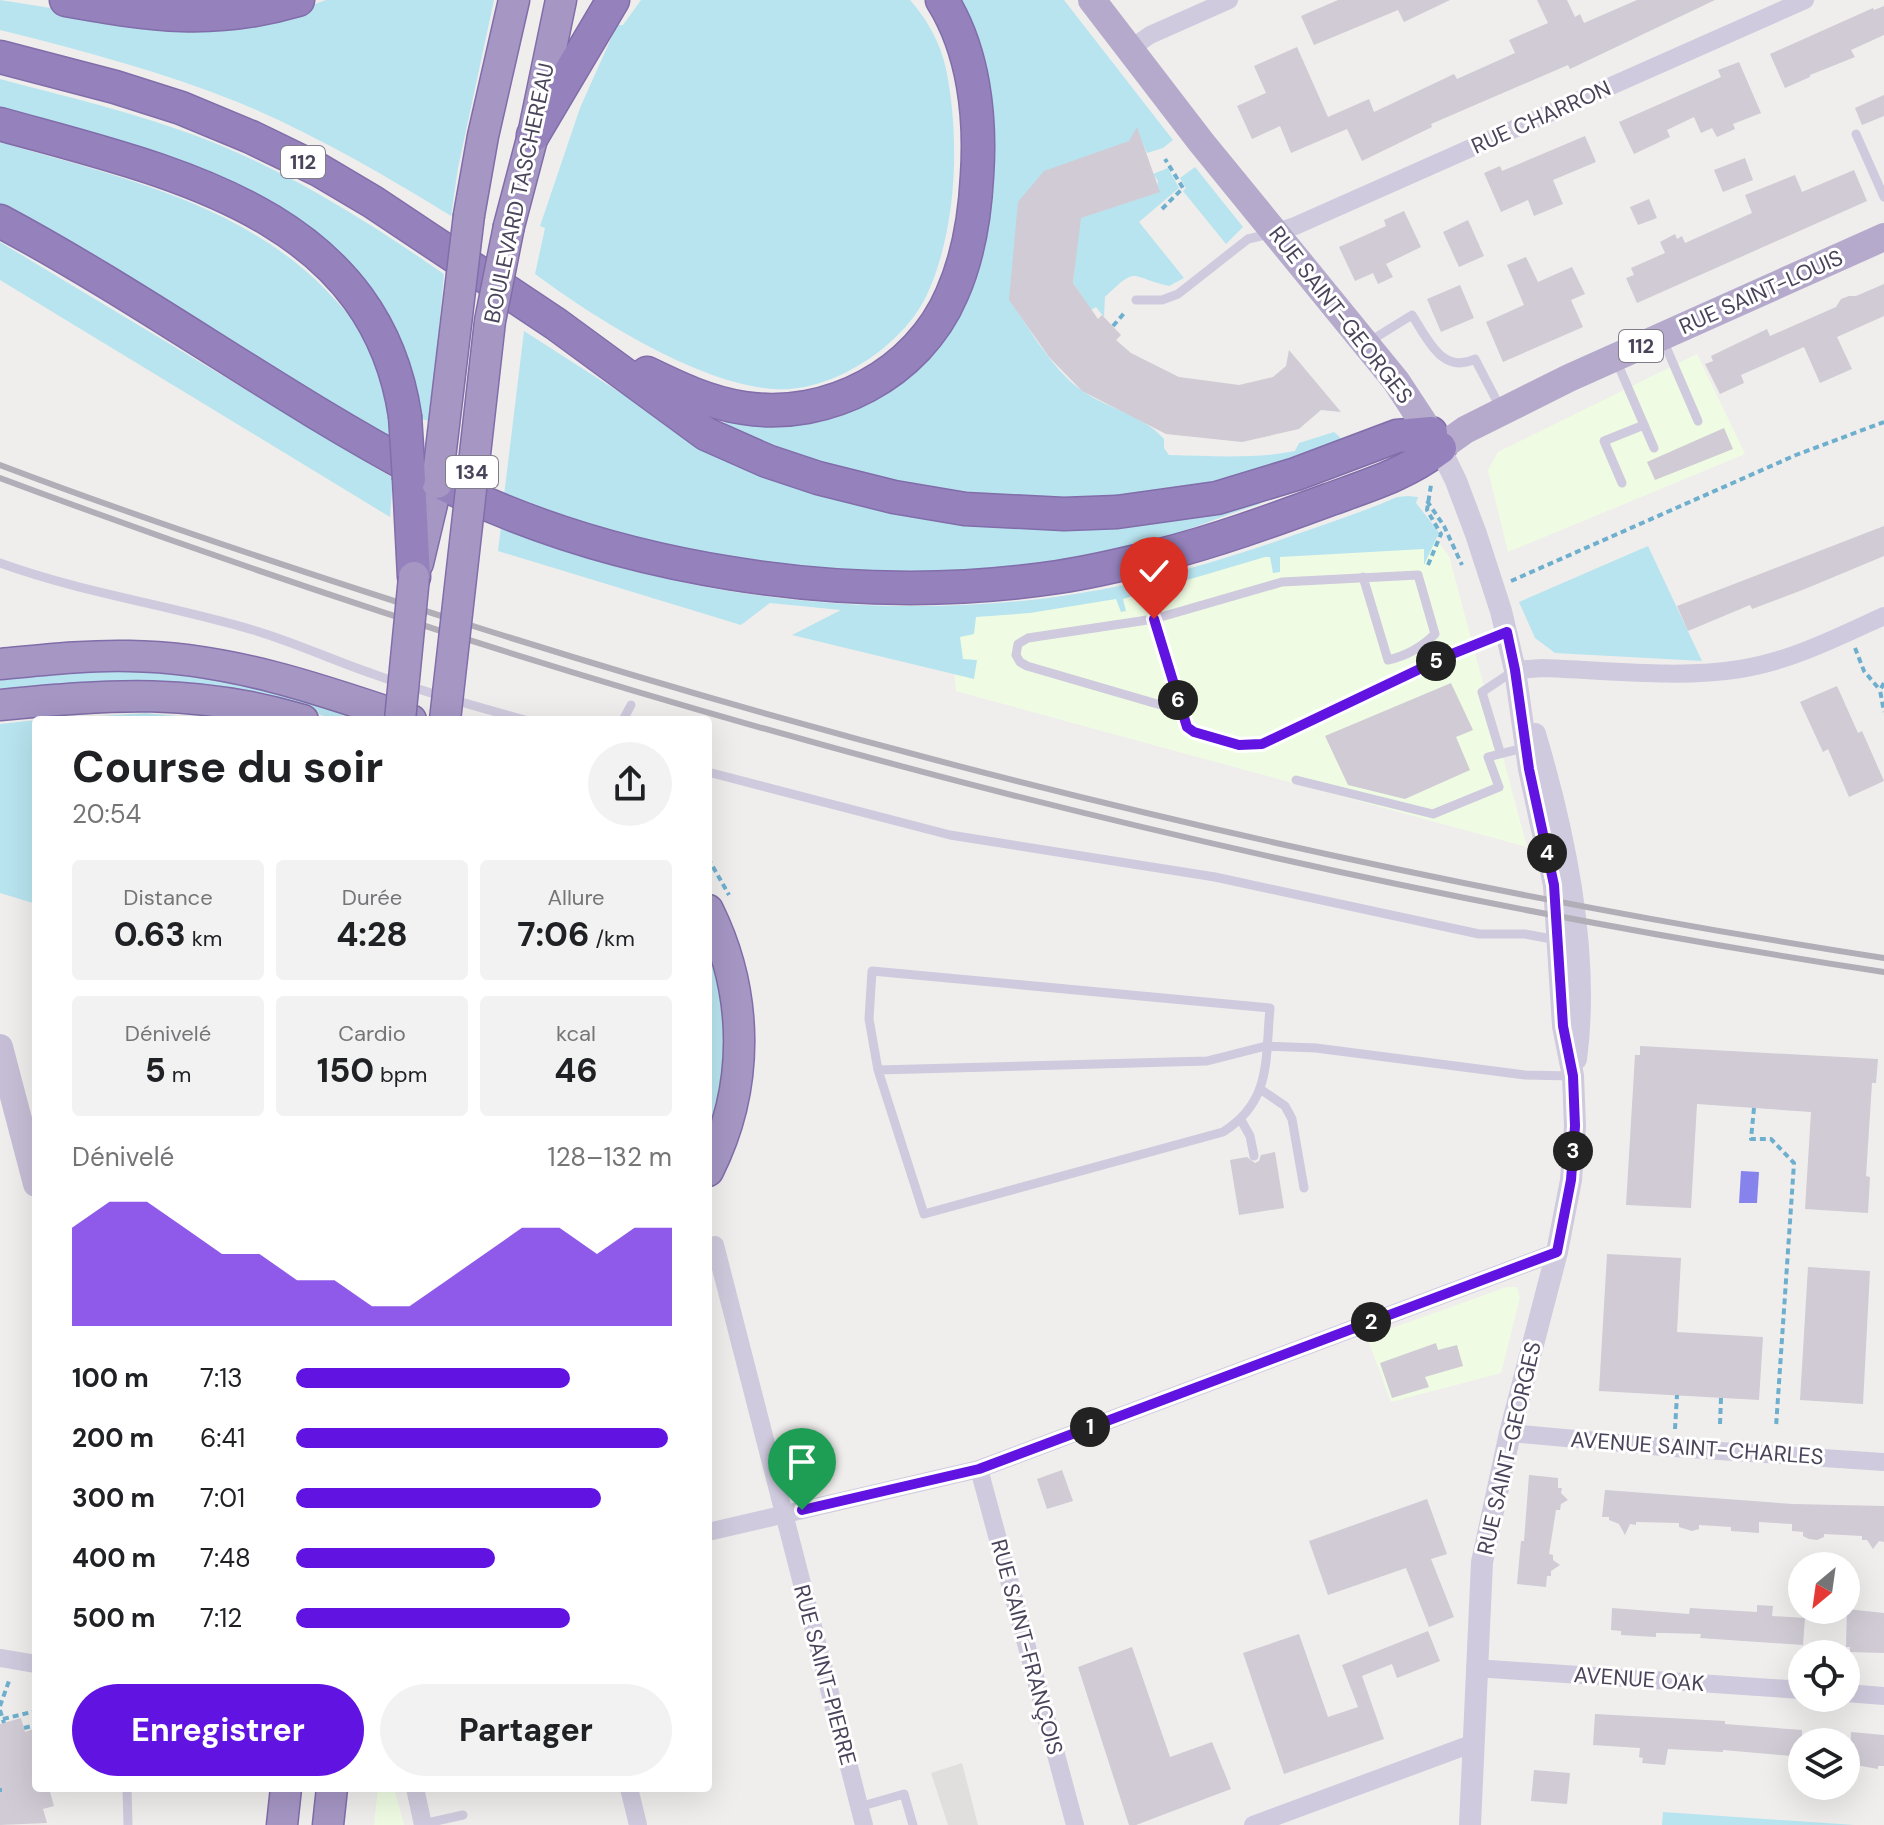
<!DOCTYPE html>
<html lang="fr">
<head>
<meta charset="utf-8">
<style>
  :root { --surface:#fff; --page:#f2f2f2; --text:#202124; --muted:#757577; --accent:#6114e1 }
  body { margin:0; font-family:"DM Sans",sans-serif; background:var(--page); color:var(--text); height:100vh; display:flex; flex-direction:column; font-size:30px; white-space:nowrap }
  * { box-sizing:border-box; margin:0 }
  p { font-size:26px; color:var(--muted) }
  .icon { flex:none; width:44px; height:44px; fill:none; stroke:currentColor; stroke-width:2; stroke-linecap:round; stroke-linejoin:round }
  .map { position:relative; flex:1; overflow:hidden }
  .panel { position:absolute; left:32px; top:716px; width:680px; height:1076px; display:flex; flex-direction:column; background:var(--surface); border-radius:8px; box-shadow:0 8px 32px #0002 }
  .panel>* { flex:none }
  .needle { width:52px; rotate:209deg }
  .fabs { position:absolute; left:1788px; top:1552px; display:grid; gap:16px }
  .fabs a { display:grid; place-items:center; width:72px; height:72px; border-radius:50%; background:var(--surface); box-shadow:0 8px 32px #0002; font-size:40px }
  .pin { position:absolute; display:grid; place-items:center; width:68px; height:68px; color:#fff; margin:-82px -34px; border-radius:50% 50% 50% 0; rotate:-45deg; box-shadow:0 0 8px #0007 }
  .pin .icon { rotate:45deg }
  .km { position:absolute; width:40px; height:40px; margin:-20px; border-radius:50%; background:#222; color:#fff; font-size:22px; line-height:40px; text-align:center }
  .round { display:grid; place-items:center; flex:none; width:84px; height:84px; border-radius:42px; background:var(--page) }
  .head { display:flex; align-items:center; justify-content:space-between; height:136px; padding:0 40px }
  h1 { font-size:44px; font-weight:700; line-height:60px }
  .metrics { display:grid; grid-template-columns:repeat(3,1fr); gap:12px; height:136px; padding:8px 40px }
  .metrics div { display:grid; align-content:center; border-radius:8px; background:var(--page); text-align:center }
  .metrics b { font-size:34px; font-weight:700 }
  .metrics small { font-size:22px; font-weight:400 }
  .metrics p { font-size:22px }
  .chart { height:224px; padding:16px 40px }
  .chart p { display:flex; justify-content:space-between }
  .chart svg { width:100%; height:144px; margin-top:8px; fill:var(--accent); opacity:.7 }
  .primary-button { display:flex; gap:16px; margin-top:auto; padding:16px 40px }
  .primary-button a { flex:1; height:92px; border-radius:48px; background:var(--accent); color:#fff; font-size:32px; font-weight:700; line-height:92px; text-align:center }
  .primary-button a+a { background:var(--page); color:var(--text) }
  ul { padding:0 40px; list-style:none; font-size:26px }
  li { display:grid; grid-template-columns:128px 96px 1fr; align-items:center; height:60px }
  li i { height:20px; border-radius:10px; background:var(--accent) }
  .map>svg:first-child { display:block }
</style>
</head>
<body>
<div class="map">
<svg width="1884" height="1825" viewBox="0 0 1884 1825">
  <rect width="100%" height="100%" fill="#efeeec"/>
  <g fill="#effce3">
    <path d="M1697,354L1745,454L1508,552L1488,470L1498,452Z"/>
    <path d="M1406,500L1449,556L1527,847L956,691L948,617L1122,598Z"/>
    <path d="M1507,1287H1517L1520,1298L1501,1373L1391,1402L1367,1337Z"/>
    <path d="M378,1788H394L404,1825H374Z"/>
  </g>
  <path fill="#e0dfde" d="M962,1763L978,1825H948L931,1773Z"/>
  <g fill="#b8e4ef">
    <path d="M0,0L159,25L310,6L326,0H494L458,168L451,216C383,174 314,134 240,103C163,72 81,50 0,30Z"/>
    <path d="M641,0H910C927,19 941,44 946,69C960,137 957,226 929,290C907,344 832,394 773,389C697,383 596,319 535,274L545,228L540,226L580,108L617,25H623Z"/>
    <path d="M959,0H1064L1173,140L1163,148L1147,153L1141,140L1010,300C1030,330 1054,372 1084,392C1109,409 1143,415 1164,439V448L1169,455C1211,456 1255,459 1295,451L1299,443L1334,432L1340,437L1342,446L1253,477L1072,504L941,494L806,460L724,426L725,421C754,425 783,428 812,423C880,411 945,360 970,295C974,284 976,271 979,259Z"/>
    <path d="M0,79C75,99 150,116 222,146C301,179 373,225 444,274L431,421L420,419C387,197 181,161 0,110Z"/>
    <path d="M0,142C114,176 238,201 325,289C341,306 360,325 369,347C383,376 389,411 392,442L0,207Z"/>
    <path d="M1195,167L1243,227L1226,244L1183,191L1186,188L1180,178Z"/>
    <path d="M1168,168L1179,188L1139,222L1184,278L1169,286C1128,277 1139,265 1105,297L1104,317L1096,307L1091,310L1073,283L1080,218L1156,193L1158,181L1153,174Z"/>
    <path d="M0,242L393,478L390,517L0,280Z"/>
    <path d="M524,331L669,424L874,504L1259,498L1260,504C1213,519 1165,540 1117,552C945,592 746,575 578,523C553,516 529,505 504,496Z"/>
    <path d="M1408,496L1418,497L1416,503L1438,531V535L1424,565V549L1280,557V572L1273,573L1270,557H1265L1123,599L1126,611L1121,612L1116,599L1030,613L976,617L974,634L960,637L963,659L977,660L974,679L792,635L841,610L770,603L741,625L498,551L501,527C692,607 947,630 1149,579C1198,567 1247,552 1294,535C1329,523 1363,512 1397,497Z"/>
    <path d="M1648,546L1702,661L1555,653L1535,638L1519,602Z"/>
    <path d="M80,670H169L243,682L366,720H336L297,707L0,693V677Z"/>
    <path d="M146,713L216,720H40Z"/>
    <path d="M36,720V904L0,893V724Z"/>
    <path d="M708,939L722,985L727,1073L708,1145Z"/>
    <path d="M1663,1812L1855,1825H1662Z"/>
  </g>
  <path fill="#8683ed" d="M1741,1171L1759,1172L1757,1203H1739Z"/>
  <g fill="#d0cbd4">
    <path d="M1338,0H1450L1404,22L1398,10L1314,45L1301,16Z"/>
    <path d="M1537,0H1567L1575,17L1580,14L1584,23L1637,0H1715L1570,69L1568,65L1431,124L1432,127L1362,161L1347,129L1291,153L1280,126L1252,139L1237,106L1266,93L1254,66L1297,47L1328,117L1369,99L1374,112L1454,74L1457,79L1515,53L1509,40L1548,23Z"/>
    <path d="M1884,6V35L1851,50L1855,57L1810,75V77L1785,88L1770,54L1873,8L1874,10Z"/>
    <path d="M1739,62L1761,113L1733,124L1735,129L1717,137L1712,128L1701,133L1694,117L1667,130L1670,137L1634,154L1619,122L1721,77L1718,70Z"/>
    <path d="M1884,95V116L1862,125L1855,108Z"/>
    <path d="M1137,127L1160,192L1081,218L1073,283L1098,319L1102,315L1121,335L1116,340L1131,353L1179,377L1239,385L1273,377L1286,366L1289,350L1341,412L1321,410L1299,429L1242,442L1166,434L1082,391L1049,357L1009,300L1018,202L1044,171L1129,141Z"/>
    <path d="M1585,136L1596,162L1553,180L1563,204L1534,216L1528,200L1501,212L1484,173L1500,166L1502,171Z"/>
    <path d="M1745,158L1753,180L1723,192L1714,170Z"/>
    <path d="M1854,170L1867,201L1637,303L1626,278L1634,275L1631,268L1665,253L1660,242L1675,234L1677,239L1682,236L1685,243L1752,213L1745,195L1795,175L1802,192Z"/>
    <path d="M1649,199L1657,218L1638,225L1630,207Z"/>
    <path d="M1404,211L1421,247L1386,264L1393,277L1378,284L1373,273L1355,281L1339,247L1386,226L1384,220Z"/>
    <path d="M1468,220L1484,256L1459,267L1443,232Z"/>
    <path d="M1526,257L1538,282L1572,267L1585,294L1571,300L1583,327L1503,362L1486,322L1524,305L1507,265Z"/>
    <path d="M1884,284V316L1837,337L1852,369L1820,383L1804,347L1741,375L1744,383L1720,394L1705,364L1713,361L1711,356L1767,329L1770,336L1836,307L1841,299L1849,296H1856Z"/>
    <path d="M1460,285L1474,318L1441,332L1427,299Z"/>
    <path d="M1724,428L1733,449L1655,480L1647,462Z"/>
    <path d="M1884,526V556L1805,589L1752,609L1750,605L1688,631L1677,606Z"/>
    <path d="M1451,683L1473,730L1456,737L1470,770L1405,799L1348,785L1325,736Z"/>
    <path d="M1837,686L1858,733L1862,731L1884,781L1849,797L1828,749L1823,752L1800,702Z"/>
    <path d="M1640,1046L1878,1059L1876,1083H1872L1866,1176L1870,1177L1868,1213L1805,1209L1811,1112L1697,1104L1691,1208L1626,1205L1635,1055H1640Z"/>
    <path d="M1275,1152L1284,1208L1239,1215L1230,1160L1247,1157L1255,1163L1259,1161L1261,1155Z"/>
    <path d="M1607,1254L1681,1258L1677,1332L1763,1337L1759,1400L1599,1391Z"/>
    <path d="M1808,1267L1870,1271L1863,1404L1800,1400Z"/>
    <path d="M1436,1343L1438,1350L1457,1345L1463,1366L1425,1377L1429,1387L1392,1398L1380,1363Z"/>
    <path d="M1062,1470L1073,1501L1047,1509L1037,1479Z"/>
    <path d="M1529,1475L1558,1478V1488H1562L1561,1493L1568,1500L1561,1504L1560,1510H1556L1549,1554L1553,1555V1560L1560,1565L1551,1571V1576H1547L1546,1587L1517,1584L1521,1541H1524Z"/>
    <path d="M1605,1490L1793,1504L1884,1506V1542L1879,1541L1873,1549L1867,1540H1862V1536L1824,1534V1537L1817,1540L1809,1539L1803,1536V1532L1792,1531V1524L1759,1522V1533L1731,1531V1527L1699,1525V1529L1692,1531L1679,1527V1523L1636,1522V1525L1630,1524L1625,1535L1619,1524L1609,1520V1517H1602Z"/>
    <path d="M1427,1499L1447,1554L1431,1559L1454,1617L1429,1627L1406,1568L1328,1595L1309,1541Z"/>
    <path d="M1757,1605L1773,1606L1772,1616L1805,1618L1803,1645L1700,1638L1701,1634L1666,1633H1656V1637L1621,1635V1631L1611,1630L1612,1608L1689,1614L1690,1608L1757,1612Z"/>
    <path d="M1847,1609L1884,1613V1653L1850,1652V1647H1846Z"/>
    <path d="M1428,1631L1440,1661L1397,1678L1392,1664L1362,1676L1384,1739L1284,1774L1243,1653L1299,1634L1328,1717L1358,1707L1342,1665Z"/>
    <path d="M1132,1647L1170,1757L1212,1742L1231,1789L1136,1825H1129L1078,1667Z"/>
    <path d="M1595,1714L1725,1721V1724L1802,1730V1757L1723,1750V1752L1668,1749L1665,1765L1642,1763L1643,1758L1639,1757L1640,1748L1593,1745Z"/>
    <path d="M21,1718L25,1732L33,1729L36,1739V1788H49L54,1806L43,1809L47,1823L0,1825V1724Z"/>
    <path d="M1851,1732L1884,1735V1766H1878V1769L1850,1764Z"/>
    <path d="M1534,1770L1570,1773L1567,1804L1531,1801Z"/>
  </g>
  <g fill="none" stroke-linecap="round" stroke-linejoin="round">
    <g stroke="#816da9" stroke-width="33">
      <g id="trunk">
        <path d="M469,215L483,136L514,0"/>
        <path d="M509,226L533,135L561,0"/>
        <path d="M418,563L437,483"/>
        <path d="M0,664C43,660 86,655 129,656C227,657 320,689 411,720"/>
        <path d="M0,705C109,694 196,688 303,720"/>
        <path d="M708,910C749,993 750,1088 708,1171"/>
        <path d="M282,1825L286,1788"/>
        <path d="M328,1825L332,1788"/>
      </g>
    </g>
    <g stroke="#816da9" stroke-width="35">
      <g id="motorway">
        <path d="M66,0C151,15 213,25 298,0"/>
        <path d="M0,57L115,87L181,108L251,137L319,170L373,202L556,324L706,434L767,461L818,478L894,497L965,509L1064,514L1117,512L1217,498L1296,474L1397,436L1431,433"/>
        <path d="M0,124C167,171 374,211 405,416"/>
        <path d="M533,135L613,0"/>
        <path d="M0,221C144,298 277,396 422,473C606,571 852,608 1058,577C1091,572 1125,564 1157,556C1216,541 1271,521 1328,500C1369,485 1404,475 1440,448"/>
        <path d="M647,373C678,388 709,403 744,408C828,421 918,374 952,294C968,258 975,215 977,176C981,117 974,51 942,0"/>
        <path d="M409,479L414,577"/>
      </g>
    </g>
    <g stroke="#6fafce" stroke-width="4" stroke-dasharray="6 4" stroke-linecap="butt">
      <path d="M1162,209L1183,188L1165,159"/>
      <path d="M1113,326L1126,311"/>
      <path d="M1427,501L1444,526L1462,565"/>
      <path d="M1428,565L1441,534L1427,510L1431,485"/>
      <path d="M1511,581L1796,455L1884,422"/>
      <path d="M1855,648L1864,671L1880,690"/>
      <path d="M1884,683L1880,690L1884,712"/>
      <path d="M708,858L729,895"/>
      <path d="M1754,1108L1751,1139H1771L1794,1163L1776,1427"/>
      <path d="M1720,1424L1721,1398"/>
      <path d="M1675,1429L1677,1395"/>
      <path d="M0,1706L9,1681"/>
      <path d="M0,1710L4,1723"/>
      <path d="M3,1719L36,1711"/>
      <path d="M24,1728L36,1725"/>
      <path d="M0,1790H2"/>
    </g>
    <g stroke="#cfcadd" stroke-width="9">
      <path d="M1856,134L1884,197"/>
      <path d="M1136,300H1162L1178,294L1248,239L1269,234"/>
      <path d="M1663,340L1698,421"/>
      <path d="M1370,341L1412,315C1427,338 1442,375 1475,359L1501,409"/>
      <path d="M1616,360L1654,448"/>
      <path d="M1622,483L1604,441L1644,425"/>
      <path d="M0,563C83,593 169,605 253,630C294,642 332,660 373,674C423,692 474,706 525,720"/>
      <path d="M1363,577L1388,660C1406,656 1422,647 1435,634L1418,575L1282,582L1154,619L1187,727C1203,740 1237,747 1257,746L1447,656L1507,632"/>
      <path d="M1154,619L1028,638L1018,644L1016,655L1020,662L1027,666L1171,708H1181"/>
      <path d="M623,720L631,705"/>
      <path d="M1500,752L1482,692L1512,672"/>
      <path d="M708,772L950,835L1215,877L1479,934H1525L1557,940"/>
      <path d="M1296,780L1433,814L1499,787L1488,757L1527,747"/>
      <path d="M878,1070L869,1019L872,971L1270,1008C1265,1060 1272,1101 1223,1132L924,1214L878,1070L1207,1061L1266,1046L1316,1048L1525,1075L1573,1076"/>
      <path d="M1260,1089L1285,1106L1292,1119L1304,1188"/>
      <path d="M1241,1120L1250,1136L1254,1156"/>
      <path d="M127,1788L128,1825"/>
      <path d="M859,1807L904,1794L913,1825"/>
      <path d="M423,1824L463,1815"/>
    </g>
    <g stroke="#cfcadd" stroke-width="18">
      <path d="M1130,49L1150,35L1229,0"/>
      <path d="M1276,232L1295,226L1805,0"/>
      <path d="M1515,670L1543,668C1605,670 1679,679 1740,669C1791,661 1838,637 1884,616"/>
      <path d="M715,1245L864,1825"/>
      <path d="M1510,1433L1674,1448L1884,1462"/>
      <path d="M979,1469L1075,1825"/>
      <path d="M708,1532L979,1469L1557,1252"/>
      <path d="M0,1658L36,1664"/>
      <path d="M1475,1668L1802,1690"/>
      <path d="M1846,1693L1884,1696"/>
      <path d="M415,1788L423,1825"/>
      <path d="M629,1788L638,1825"/>
      <path d="M1253,1825L1474,1743"/>
    </g>
    <g stroke="#cfcadd" stroke-width="22">
      <path d="M1440,448L1456,481L1476,534L1501,611L1515,670L1529,769L1554,885L1563,1026L1573,1076L1575,1126L1571,1180L1557,1252L1510,1433L1482,1562L1470,1825"/>
      <path d="M1535,734C1565,834 1590,954 1576,1059"/>
    </g>
    <path stroke="#c6bed6" stroke-width="26" d="M0,1047L36,1184"/>
    <path stroke="#b5aacc" stroke-width="28" d="M1092,0L1201,142L1396,381L1440,448L1465,430L1569,378L1884,237"/>
    <use href="#trunk" stroke="#a596c4" stroke-width="30"/>
    <use href="#motorway" stroke="#9582bd" stroke-width="32"/>
    <g stroke="#b2aeb7" stroke-width="6">
      <path d="M0,465C156,524 314,576 473,626C934,772 1406,884 1884,958"/>
      <path d="M0,478C608,705 1242,874 1884,972"/>
    </g>
    <g stroke="#816da9" stroke-width="33" stroke-linecap="butt">
      <g id="trunk-bridge">
        <path d="M437,483L469,215"/>
        <path d="M400,720L414,577"/>
        <path d="M445,720L490,321L509,226"/>
      </g>
    </g>
    <g stroke="#816da9" stroke-width="35" stroke-linecap="butt">
      <path id="motorway-bridge" d="M405,416L409,479"/>
    </g>
    <use href="#trunk-bridge" stroke="#a596c4" stroke-width="30"/>
    <use href="#motorway-bridge" stroke="#9582bd" stroke-width="32"/>
  </g>
  <g fill="none" stroke-linecap="round" stroke-linejoin="round">
    <g stroke="#fff" stroke-width="16">
      <path id="route" d="M802,1510L979,1469L1557,1252L1571,1180L1575,1126L1573,1076L1563,1026L1554,885L1529,769L1515,670L1507,632L1447,656L1262,744L1239,745L1194,732L1187,727L1154,619"/>
    </g>
    <use href="#route" stroke="#6114e1" stroke-width="10"/>
  </g>
  <g text-anchor="middle" dominant-baseline="central" stroke-width="6" stroke-linejoin="round" paint-order="stroke">
    <g fill="#fff" stroke="#807c8c" stroke-width="2">
      <rect x="281" y="146" width="44" height="32" rx="6"/>
      <rect x="1619" y="330" width="44" height="32" rx="6"/>
      <rect x="446" y="456" width="52" height="32" rx="6"/>
    </g>
    <g font-size="20" font-weight="bold" fill="#4a445a">
      <text x="303" y="162">112</text>
      <text x="1641" y="346">112</text>
      <text x="472" y="472">134</text>
    </g>
    <g font-size="22" fill="#4a445a" stroke="#fff">
      <text transform="translate(1541 117) rotate(-24)">RUE CHARRON</text>
      <text transform="translate(519 193) rotate(-78)">BOULEVARD TASCHEREAU</text>
      <text transform="translate(1761 292) rotate(-24)">RUE SAINT-LOUIS</text>
      <text transform="translate(1341 315) rotate(52)">RUE SAINT-GEORGES</text>
      <text transform="translate(1509 1448) rotate(-77)">RUE SAINT-GEORGES</text>
      <text transform="translate(1697 1448) rotate(4)">AVENUE SAINT-CHARLES</text>
      <text transform="translate(1027 1647) rotate(75)">RUE SAINT-FRANÇOIS</text>
      <text transform="translate(825 1675) rotate(75)">RUE SAINT-PIERRE</text>
      <text transform="translate(1639 1679) rotate(4)">AVENUE OAK</text>
    </g>
  </g>
</svg>
<div class="fabs">
<a><svg class="needle" viewBox="-14 -14 28 28"><path d="M0-13l5 13h-10z" fill="#e53935"/><path d="M0 13l5-13h-10z" fill="#757577"/></svg></a>
<a><svg class="icon" aria-label="locate" viewBox="0 0 24 24"><circle cx="12" cy="12" r="6"/><path d="M12 2v4M12 18v4M2 12h4M18 12h4"/></svg></a>
<a><svg class="icon" aria-label="layers" viewBox="0 0 24 24"><path d="M12 4l9 5-9 5-9-5zM3 14l9 5 9-5"/></svg></a>
</div>
<div class="pin" style="left:802px;top:1510px;background:#1e9e55"><svg class="icon" aria-label="arrive" viewBox="0 0 24 24"><path d="M6 21V4h12l-3 4 3 4H6"/></svg></div>
<div class="pin" style="left:1154px;top:619px;background:#d93025"><svg class="icon" aria-label="check" viewBox="0 0 24 24"><path d="M5 12l5 5 9-10"/></svg></div>
<b class="km" style="left:1090px;top:1427px">1</b>
<b class="km" style="left:1371px;top:1322px">2</b>
<b class="km" style="left:1573px;top:1151px">3</b>
<b class="km" style="left:1547px;top:853px">4</b>
<b class="km" style="left:1436px;top:661px">5</b>
<b class="km" style="left:1178px;top:700px">6</b>
<section class="panel">
<div class="head"><div><h1>Course du soir</h1><p>20:54</p></div><a class="round"><svg class="icon" aria-label="share" viewBox="0 0 24 24"><path d="M12 15V3M7 8l5-5 5 5M5 13v7h14v-7"/></svg></a></div>
<div class="metrics">
<div><p>Distance</p><b>0.63<small> km</small></b></div>
<div><p>Durée</p><b>4:28</b></div>
<div><p>Allure</p><b>7:06<small> /km</small></b></div>
</div>
<div class="metrics">
<div><p>Dénivelé</p><b>5<small> m</small></b></div>
<div><p>Cardio</p><b>150<small> bpm</small></b></div>
<div><p>kcal</p><b>46</b></div>
</div>
<div class="chart"><p><span>Dénivelé</span>128–132 m</p>
<svg viewBox="0 0 160 44" preserveAspectRatio="none"><path d="M0 44V14L10 6L20 6L30 14L40 22L50 22L60 30L70 30L80 38L90 38L100 30L110 22L120 14L130 14L140 22L150 14L160 14V44z"/></svg>
</div>
<ul>
<li><b>100 m</b>7:13<i style="width:73%"></i></li>
<li><b>200 m</b>6:41<i style="width:99%"></i></li>
<li><b>300 m</b>7:01<i style="width:81%"></i></li>
<li><b>400 m</b>7:48<i style="width:53%"></i></li>
<li><b>500 m</b>7:12<i style="width:73%"></i></li>
</ul>
<div class="primary-button"><a>Enregistrer</a><a>Partager</a></div>
</section>
</div>
</body>
</html>
